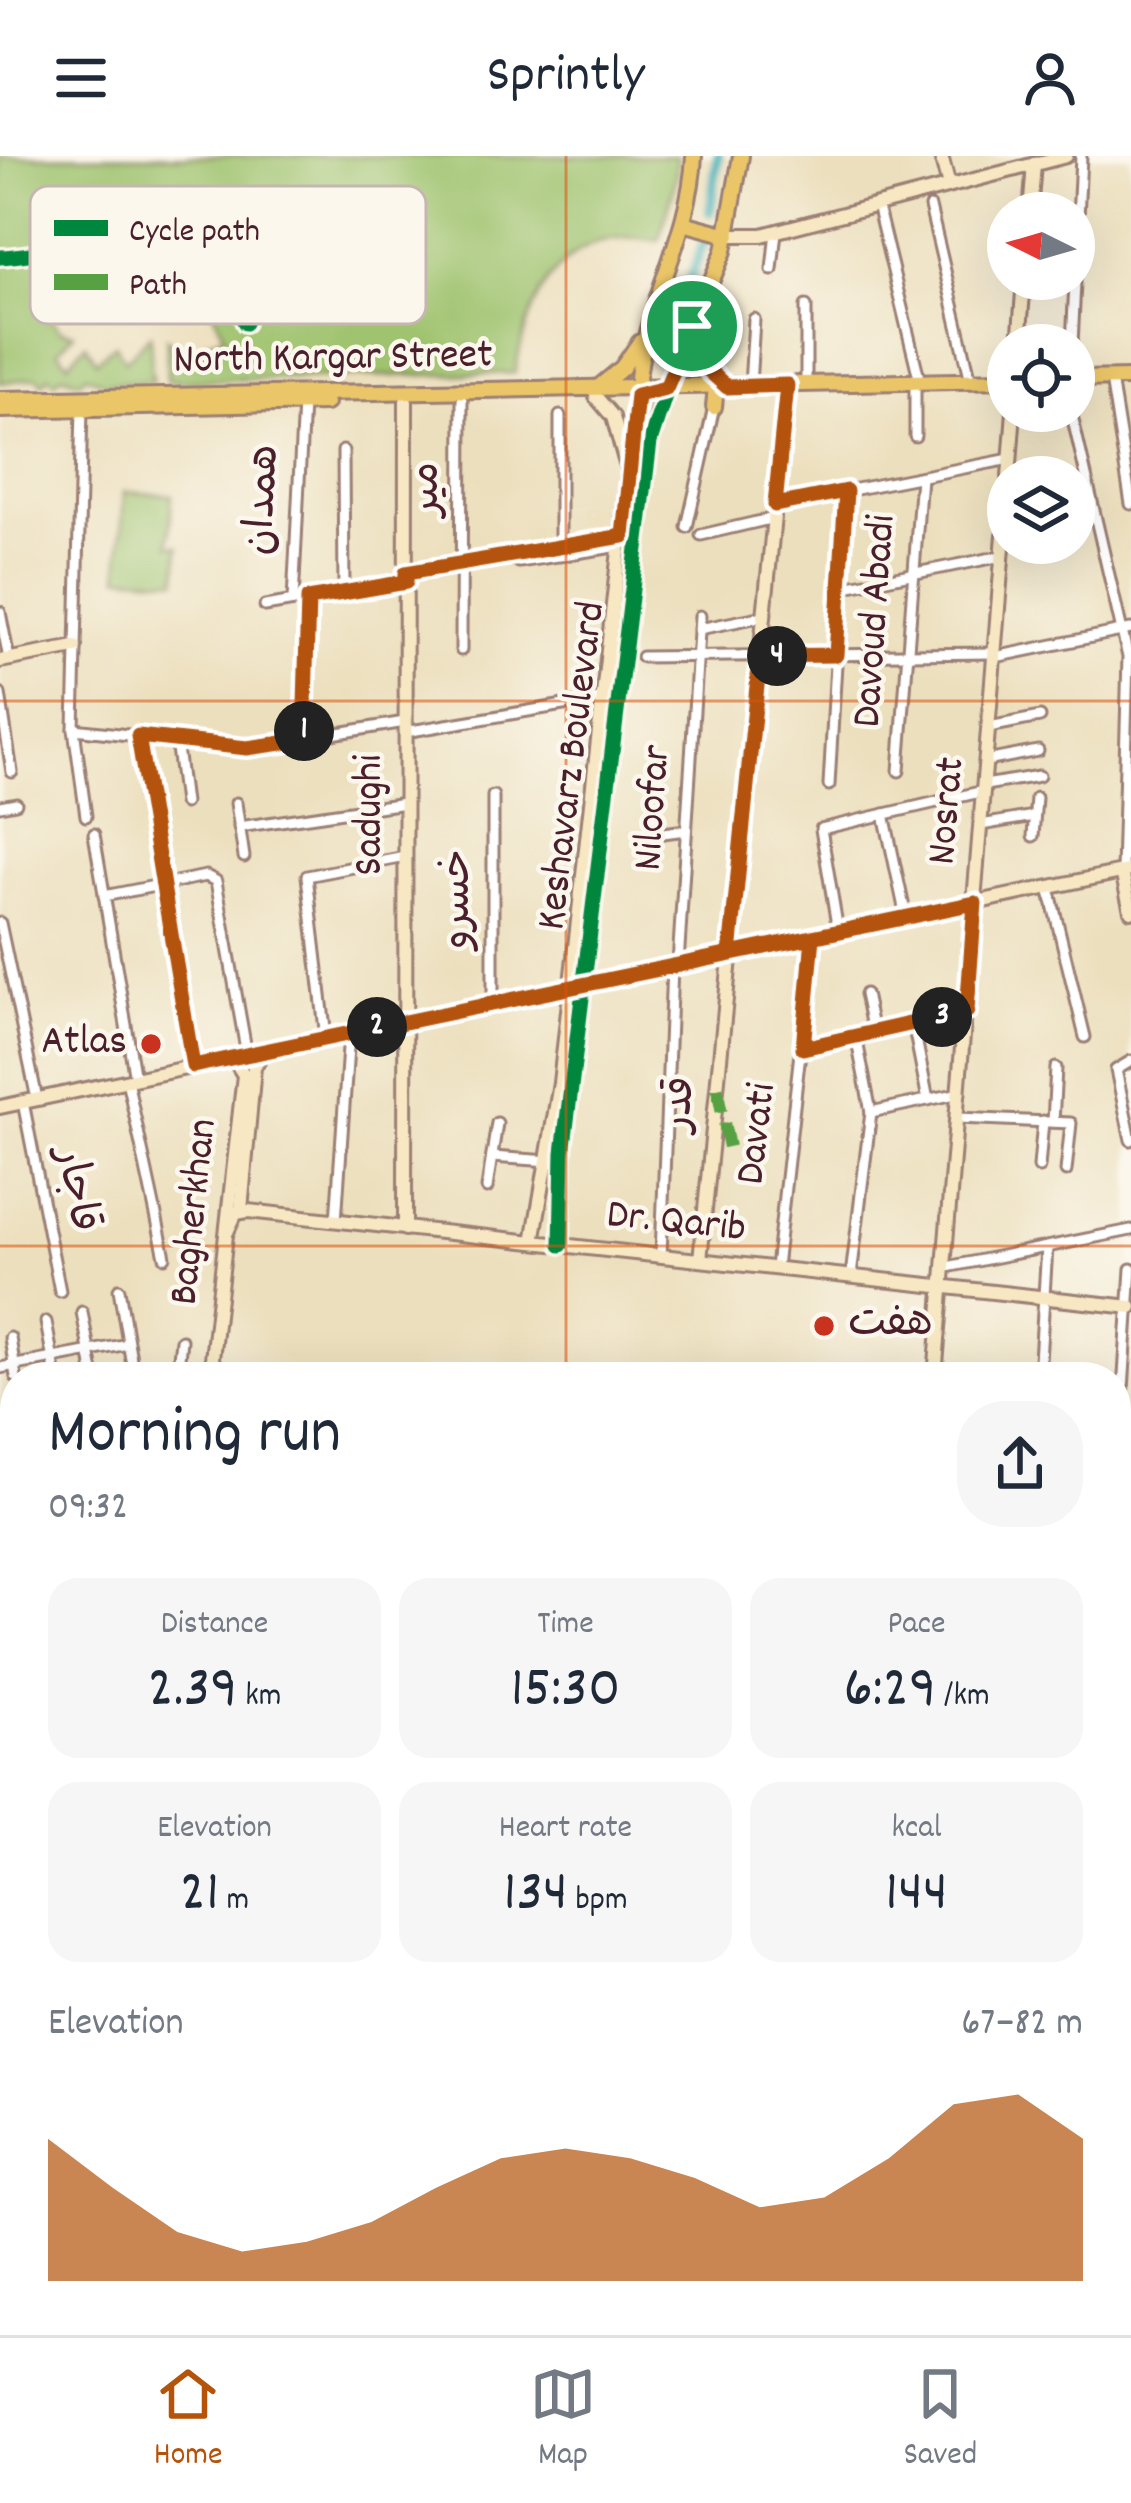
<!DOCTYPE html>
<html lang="en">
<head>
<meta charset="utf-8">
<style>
  :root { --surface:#fff; --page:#f6f6f7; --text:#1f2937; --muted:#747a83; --line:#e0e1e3; --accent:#b45309 }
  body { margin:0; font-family:Dekko,"Playpen Sans Arabic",sans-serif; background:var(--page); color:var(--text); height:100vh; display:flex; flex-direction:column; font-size:45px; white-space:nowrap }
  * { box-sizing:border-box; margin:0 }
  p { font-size:39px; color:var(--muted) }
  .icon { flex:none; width:66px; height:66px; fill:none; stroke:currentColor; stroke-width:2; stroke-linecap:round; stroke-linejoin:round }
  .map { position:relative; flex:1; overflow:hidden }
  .sheet { position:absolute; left:0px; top:1206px; width:1131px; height:975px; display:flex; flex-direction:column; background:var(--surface); border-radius:48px 48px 0 0; box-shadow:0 12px 48px #0002 }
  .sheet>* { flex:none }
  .needle { width:78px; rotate:275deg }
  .buttons { position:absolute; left:987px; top:36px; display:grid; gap:24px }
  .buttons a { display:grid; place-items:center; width:108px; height:108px; border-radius:50%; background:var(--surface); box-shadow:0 12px 48px #0002; font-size:60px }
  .pin { position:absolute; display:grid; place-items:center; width:102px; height:102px; color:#fff; margin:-51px; border:6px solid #fff; border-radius:50%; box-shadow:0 3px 12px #0007 }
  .km { position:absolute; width:60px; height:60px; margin:-30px; border-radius:50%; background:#222; color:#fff; font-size:33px; line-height:60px; text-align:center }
  .round { display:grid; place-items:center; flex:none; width:126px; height:126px; border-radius:48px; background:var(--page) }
  .head { display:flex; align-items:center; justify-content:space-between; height:204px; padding:0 48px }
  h1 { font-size:66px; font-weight:600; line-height:90px }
  .stats { display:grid; grid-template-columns:repeat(3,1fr); gap:18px; height:204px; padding:12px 48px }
  .stats div { display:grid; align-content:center; border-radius:30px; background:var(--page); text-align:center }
  .stats b { font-size:60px; font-weight:600 }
  .stats small { font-size:33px; font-weight:400 }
  .stats p { font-size:33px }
  .chart { height:336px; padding:24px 48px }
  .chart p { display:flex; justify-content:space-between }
  .chart svg { width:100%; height:216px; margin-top:12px; fill:var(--accent); opacity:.7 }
  header { display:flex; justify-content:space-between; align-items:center; height:156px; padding:0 48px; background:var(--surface); font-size:54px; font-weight:600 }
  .tab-bar { display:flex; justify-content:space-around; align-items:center; height:168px; border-top:3px solid var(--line); background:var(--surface); font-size:33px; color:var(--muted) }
  .tab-bar a { display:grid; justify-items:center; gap:6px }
  .tab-bar .on { color:var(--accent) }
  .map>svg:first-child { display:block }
</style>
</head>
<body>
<header><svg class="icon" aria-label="menu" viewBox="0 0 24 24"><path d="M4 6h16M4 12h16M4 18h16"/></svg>Sprintly<svg class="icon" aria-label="person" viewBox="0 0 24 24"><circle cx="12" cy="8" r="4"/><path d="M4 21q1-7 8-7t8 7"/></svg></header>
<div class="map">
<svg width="1131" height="2179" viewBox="0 0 1131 2179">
  <rect width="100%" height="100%" fill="#fbf7ec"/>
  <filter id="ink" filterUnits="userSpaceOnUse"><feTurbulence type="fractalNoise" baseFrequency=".00833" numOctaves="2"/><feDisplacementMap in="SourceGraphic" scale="24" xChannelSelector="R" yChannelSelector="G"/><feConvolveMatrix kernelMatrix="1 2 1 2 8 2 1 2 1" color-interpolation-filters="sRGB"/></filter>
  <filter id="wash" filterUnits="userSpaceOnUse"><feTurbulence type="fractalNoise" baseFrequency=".004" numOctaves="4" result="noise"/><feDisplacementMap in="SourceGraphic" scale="48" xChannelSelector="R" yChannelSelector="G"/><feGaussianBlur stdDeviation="2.7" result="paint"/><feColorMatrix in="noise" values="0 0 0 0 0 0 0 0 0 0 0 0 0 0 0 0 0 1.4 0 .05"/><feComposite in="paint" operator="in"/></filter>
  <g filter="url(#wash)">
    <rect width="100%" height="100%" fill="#ecdfbd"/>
    <g fill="#9fc36e" stroke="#74714c" stroke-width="3">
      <path d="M0,0H677C678,32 665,60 658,85C565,64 528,141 515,217L167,225V183L189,204L208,186L225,180C192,108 173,92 94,104L92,116L74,134L78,138L61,145L49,160L61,175L74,177L58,195L68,207L86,188L96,205L115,188L125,205L150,179L152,225L105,227L86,219L80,225L62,219L55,226L49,220L43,227L37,221L0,227Z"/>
      <path d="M124,336L172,339L169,389L179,390L177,424L119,420Z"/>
    </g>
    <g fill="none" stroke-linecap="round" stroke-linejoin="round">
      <g stroke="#3bacb5" stroke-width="10">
        <path d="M710,56L718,0"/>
        <path d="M663,194L704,86"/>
      </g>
    </g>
  </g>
  <g filter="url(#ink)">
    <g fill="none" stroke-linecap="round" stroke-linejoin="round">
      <g stroke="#ccb9a0" stroke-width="15" stroke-dasharray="15 8" stroke-linecap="butt">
        <path d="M0,1760L15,1762"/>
        <path d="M1116,1870H1131"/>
      </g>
      <g stroke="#9b7f74" stroke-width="15">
        <g id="street">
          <path d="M877,49L920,226"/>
          <path d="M930,51L971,225"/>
          <path d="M772,114L776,75"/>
          <path d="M1072,189L1081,0"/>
          <path d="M1111,223L1131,348"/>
          <path d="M915,227V280"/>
          <path d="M806,229V150"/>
          <path d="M750,230L754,163"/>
          <path d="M82,252L74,573L86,660"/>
          <path d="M1071,255L1128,501L1122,716"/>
          <path d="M560,260V400"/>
          <path d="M343,295L344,437"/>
          <path d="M775,349L1010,303"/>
          <path d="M687,371L714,251"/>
          <path d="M701,379L774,362"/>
          <path d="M510,400L519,406L620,390"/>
          <path d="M406,417L623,380"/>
          <path d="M840,432L1002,400"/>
          <path d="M293,445L303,247"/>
          <path d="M265,450L406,426"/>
          <path d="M0,456L9,503"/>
          <path d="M699,473L764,460"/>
          <path d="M461,494L462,244"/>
          <path d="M642,501L995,497"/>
          <path d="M995,501L1131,473"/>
          <path d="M0,538L12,616"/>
          <path d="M989,571L1040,561"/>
          <path d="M74,573L247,592L405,566"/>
          <path d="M405,576L605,542"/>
          <path d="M138,580L193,910"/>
          <path d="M304,583L307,443"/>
          <path d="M176,584L184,647"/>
          <path d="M986,605L1038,595"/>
          <path d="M899,615L921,321"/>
          <path d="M829,629L846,335"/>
          <path d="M985,629L1039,620"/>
          <path d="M236,647L244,701"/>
          <path d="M0,650L16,647"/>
          <path d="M884,658L906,761"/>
          <path d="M653,659L655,678L686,674"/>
          <path d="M981,669L1034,660"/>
          <path d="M239,671L405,647"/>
          <path d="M94,678L135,923"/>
          <path d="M1033,680L1036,642"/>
          <path d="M1049,732L1085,881"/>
          <path d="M104,740L206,720L216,725L247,899"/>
          <path d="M0,767L37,943"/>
          <path d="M838,775L821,673L984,635"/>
          <path d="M678,808L700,460"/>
          <path d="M865,838L873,876"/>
          <path d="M493,847V640"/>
          <path d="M913,867L928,944"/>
          <path d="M326,882L307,720L405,701"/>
          <path d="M803,892L967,855"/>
          <path d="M1131,905L1116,914L1131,984"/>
          <path d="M127,924L165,1101"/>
          <path d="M23,946L60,1135"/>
          <path d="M871,956L960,937"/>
          <path d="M958,962L1071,967L1066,1015"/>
          <path d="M1053,966L1056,912"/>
          <path d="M492,1001L550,1005"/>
          <path d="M1039,1011L1043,965"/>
          <path d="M487,1032L497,967"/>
          <path d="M336,1065L349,877"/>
          <path d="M661,1100L672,810"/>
          <path d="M947,1111L1131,1074"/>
          <path d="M776,1112L813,780"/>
          <path d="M851,1120L871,956L856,880"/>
          <path d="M119,1133L134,1221"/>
          <path d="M82,1156L94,1221"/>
          <path d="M46,1166L56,1221"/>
          <path d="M10,1182L16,1221"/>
          <path d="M0,1212L128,1188"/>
          <path d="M177,1221L181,1184"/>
          <path d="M1039,1221L1047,1091"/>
          <path d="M1116,1340L1131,1113"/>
          <path d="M0,1802L15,1804"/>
          <path d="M0,1960L15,1962"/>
          <path d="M0,2144L15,2015"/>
          <path d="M906,2170V2166"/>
          <path d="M209,2179L210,2166"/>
          <path d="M306,2179L307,2166"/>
          <path d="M364,2179L365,2166"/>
          <path d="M595,2179L596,2166"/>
          <path d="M630,2179L631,2166"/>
          <path d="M784,2179L786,2166"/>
        </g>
      </g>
      <g stroke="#9b7f74" stroke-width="18">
        <g id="secondary">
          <path d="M941,0L949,30"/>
          <path d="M1030,57L1034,8"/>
          <path d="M728,79H762L1066,0"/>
          <path d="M1019,189L1024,123"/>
          <path d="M596,241L613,261L628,315"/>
          <path d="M1009,321L1014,255"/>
          <path d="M0,505L75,491"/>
          <path d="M1122,716L1131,755"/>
          <path d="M0,951L1131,714"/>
          <path d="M241,1054L254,911L263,896"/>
          <path d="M405,1073L406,245"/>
          <path d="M227,1076L236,1057L248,1055L1131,1151"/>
          <path d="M533,1086L560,927L637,232"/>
          <path d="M561,1089L563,997L622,502L652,268L666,232"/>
          <path d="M700,1104L785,250"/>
          <path d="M210,1221L244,919L233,902"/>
          <path d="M935,1221L1008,330"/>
          <path d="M0,1272L15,1269"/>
          <path d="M1116,1502L1131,1504"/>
          <path d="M1116,1685L1131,1676"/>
          <path d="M103,2179L105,2166"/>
          <path d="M491,2179L492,2166"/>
          <path d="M670,2179L671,2166"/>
          <path d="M680,2179L681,2166"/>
          <path d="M854,2179L855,2166"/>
          <path d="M1035,2179L1036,2166"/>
        </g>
      </g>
      <g stroke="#9b7f74" stroke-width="20">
        <g id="primary">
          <path d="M683,67L728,79"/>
          <path d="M692,171L705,211L727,231"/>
          <path d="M1074,223L1131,222"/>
          <path d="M599,231L622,212L640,186"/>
          <path d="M637,232C643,151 690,82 694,0"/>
          <path d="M666,232L724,95L741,0"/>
          <path d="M0,243L1008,224"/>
          <path d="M785,250L787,229"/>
          <path d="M714,251L716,231"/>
          <path d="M0,254L326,247"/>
          <path d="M1116,1859H1131"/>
          <path d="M1116,1884H1131"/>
          <path d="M398,2179L414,2166"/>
          <path d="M429,2179L445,2166"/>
        </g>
      </g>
      <g stroke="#9b7f74" stroke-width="21">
        <g id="highway">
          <path d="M0,1729L15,1731"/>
          <path d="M0,1787L15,1788"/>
        </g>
      </g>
      <use href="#street" stroke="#fff" stroke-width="9"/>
      <use href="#secondary" stroke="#f7e8c3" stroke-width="12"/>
      <use href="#primary" stroke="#ebc669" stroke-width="14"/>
      <use href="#highway" stroke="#ebc669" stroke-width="15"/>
      <g stroke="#56a243" stroke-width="12" stroke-dasharray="24 12" stroke-linecap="butt">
        <path d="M717,932L731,1001"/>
        <path d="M784,2179L786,2166"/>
      </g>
      <g stroke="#fbf7ec" stroke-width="22">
        <g id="cycleway">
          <path d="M0,101C106,96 193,31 245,167"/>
          <path d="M561,1089L563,997L650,286L673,215"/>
        </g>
      </g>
      <use href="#cycleway" stroke="#00873e" stroke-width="15"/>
    </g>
  </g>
  <g fill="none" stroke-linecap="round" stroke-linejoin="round" filter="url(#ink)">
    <g stroke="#fff" stroke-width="24">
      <path id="route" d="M692,170L666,232L637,239L623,380L406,417V426L308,443L304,584L247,592L138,580L193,910L813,781L803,892L967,855L975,747L730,798L760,500L836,499L846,335L775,349L787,229L727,231L705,211L692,170"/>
    </g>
    <use href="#route" stroke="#b45309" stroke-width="15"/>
  </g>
  <path fill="none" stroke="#d8530f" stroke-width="3" stroke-opacity="0.55" d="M566,0V1221M0,545H1131M0,1090H1131M0,1634H15M1116,1634H1131M566,2166V2179"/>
  <g fill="#c8321e" stroke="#fbf7ec" stroke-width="4.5">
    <circle cx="151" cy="888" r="12"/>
    <circle cx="824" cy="1170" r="12"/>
  </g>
  <g text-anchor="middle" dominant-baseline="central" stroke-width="9" stroke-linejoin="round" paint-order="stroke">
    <g font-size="42" fill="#4a1f2b" stroke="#fbf7ec">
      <text transform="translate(333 204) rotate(-1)">North Kargar Street</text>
      <text transform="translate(429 333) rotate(-90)">میر</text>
      <text transform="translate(265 344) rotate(-87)">همدان</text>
      <text transform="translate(877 465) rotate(-86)">Davoud Abadi</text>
      <text transform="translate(574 610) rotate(-83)">Keshavarz Boulevard</text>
      <text transform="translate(655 652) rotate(-86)">Niloofar</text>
      <text transform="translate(949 655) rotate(-85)">Nosrat</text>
      <text transform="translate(372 659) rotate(-90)">Sadughi</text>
      <text transform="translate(460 743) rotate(-90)">خسرو</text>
      <text transform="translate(682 948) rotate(-84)">قدر</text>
      <text transform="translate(759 978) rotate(-83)">Davati</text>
      <text transform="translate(74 1034) rotate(79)">قاجار</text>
      <text transform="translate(196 1056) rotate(-84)">Bagherkhan</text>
      <text transform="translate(676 1068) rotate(6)">Dr. Qarib</text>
    </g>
    <g font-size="42" fill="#4a1f2b" stroke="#fbf7ec" text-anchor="end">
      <text x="127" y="888">Atlas</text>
      <text x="848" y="1170" text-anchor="start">هفت</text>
    </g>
  </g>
  <rect x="30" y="30" width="396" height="138" rx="18" fill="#fbf7ec" stroke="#c6b6b2" stroke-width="3"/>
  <rect x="54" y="64" width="54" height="16" fill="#00873e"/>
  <rect x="54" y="118" width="54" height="16" fill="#56a243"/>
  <g font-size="33" fill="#4a1f2b">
    <text x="129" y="84">Cycle path</text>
    <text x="129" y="138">Path</text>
  </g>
</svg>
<div class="buttons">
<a><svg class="needle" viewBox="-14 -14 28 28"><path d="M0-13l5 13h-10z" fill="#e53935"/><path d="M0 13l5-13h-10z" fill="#747a83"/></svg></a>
<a><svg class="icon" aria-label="locate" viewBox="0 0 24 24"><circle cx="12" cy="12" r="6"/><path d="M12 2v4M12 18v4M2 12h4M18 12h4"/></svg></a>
<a><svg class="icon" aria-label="layers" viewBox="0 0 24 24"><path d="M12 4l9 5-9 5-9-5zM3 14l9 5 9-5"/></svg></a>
</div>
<div class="pin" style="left:692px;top:170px;background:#1e9e55"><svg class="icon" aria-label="arrive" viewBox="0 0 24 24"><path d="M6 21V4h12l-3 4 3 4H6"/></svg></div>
<b class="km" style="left:304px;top:575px">1</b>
<b class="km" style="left:377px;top:871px">2</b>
<b class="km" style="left:942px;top:861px">3</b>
<b class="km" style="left:777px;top:500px">4</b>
<section class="sheet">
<div class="head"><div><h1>Morning run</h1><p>09:32</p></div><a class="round"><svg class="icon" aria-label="share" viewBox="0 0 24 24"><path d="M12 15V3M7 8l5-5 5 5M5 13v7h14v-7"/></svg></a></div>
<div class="stats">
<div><p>Distance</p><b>2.39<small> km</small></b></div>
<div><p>Time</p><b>15:30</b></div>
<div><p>Pace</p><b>6:29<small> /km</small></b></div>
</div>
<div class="stats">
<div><p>Elevation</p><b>21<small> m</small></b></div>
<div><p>Heart rate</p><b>134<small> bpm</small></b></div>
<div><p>kcal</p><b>144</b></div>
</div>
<div class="chart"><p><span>Elevation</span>67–82 m</p>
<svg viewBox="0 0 160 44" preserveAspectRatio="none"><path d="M0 44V15L10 25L20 34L30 38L40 36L50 32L60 25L70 19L80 17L90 19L100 23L110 29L120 27L130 19L140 8L150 6L160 15V44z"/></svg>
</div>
</section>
</div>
<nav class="tab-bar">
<a class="on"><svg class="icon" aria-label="home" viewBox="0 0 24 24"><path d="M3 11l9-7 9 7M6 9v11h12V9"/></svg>Home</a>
<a><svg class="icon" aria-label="map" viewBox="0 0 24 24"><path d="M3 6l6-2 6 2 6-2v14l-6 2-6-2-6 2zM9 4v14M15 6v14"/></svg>Map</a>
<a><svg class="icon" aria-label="saved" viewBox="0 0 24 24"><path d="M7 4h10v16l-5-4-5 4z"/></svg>Saved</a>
</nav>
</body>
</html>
